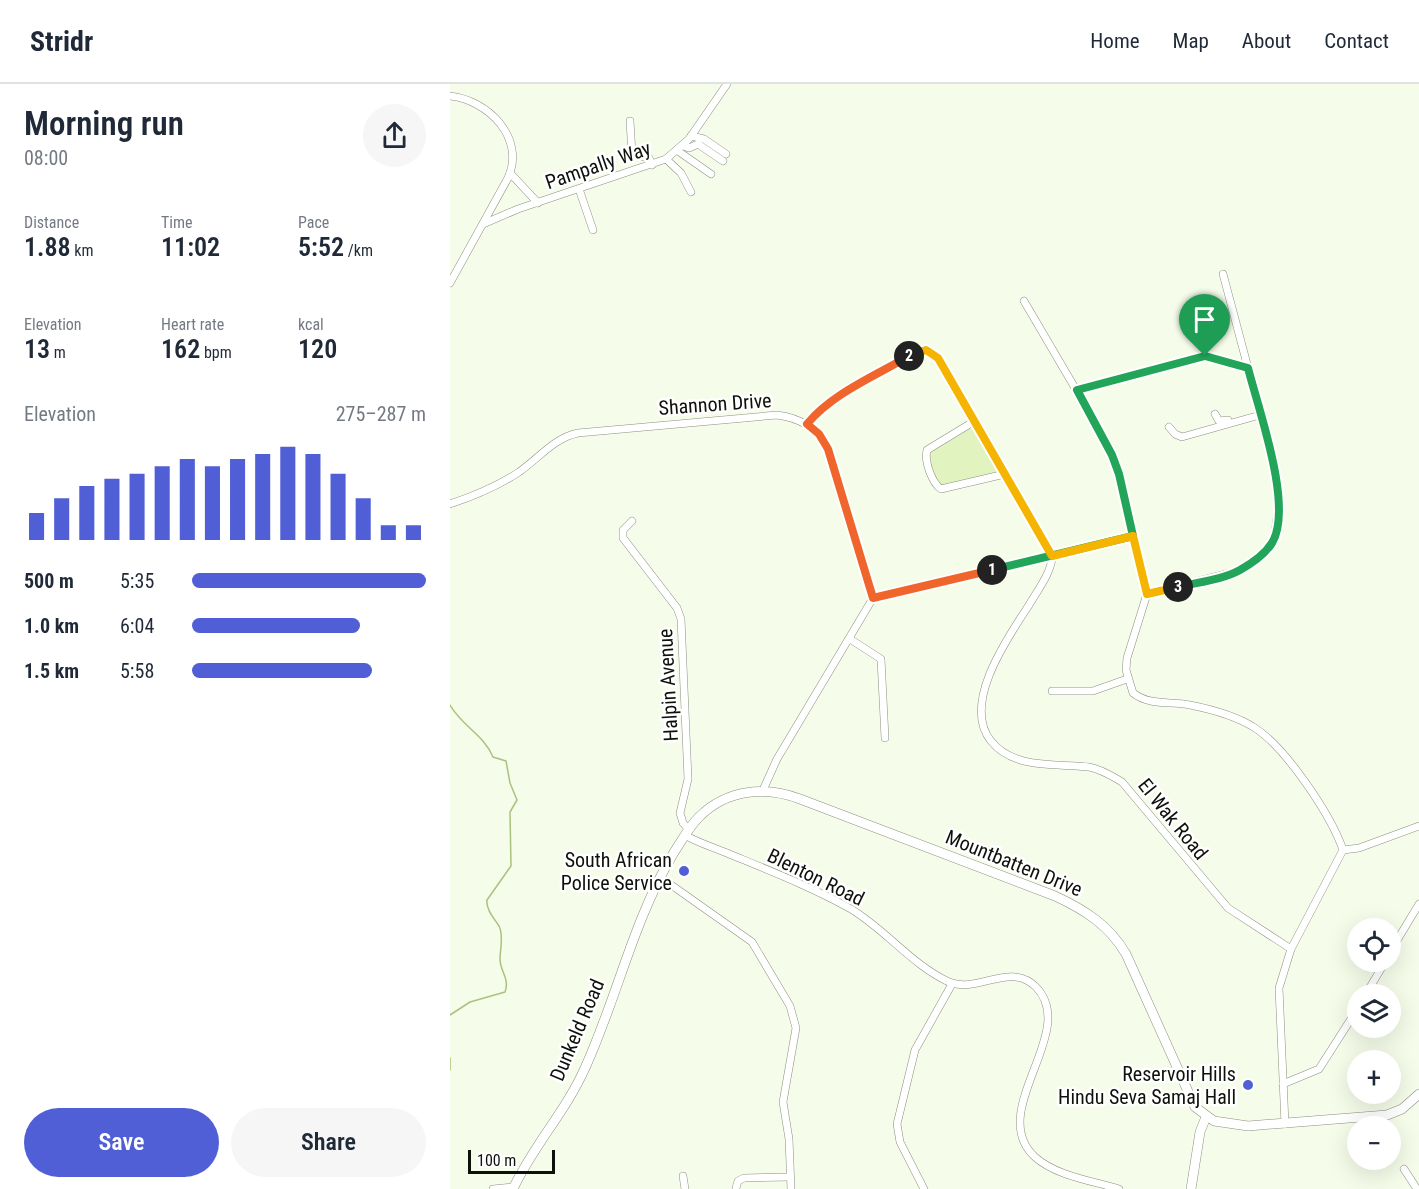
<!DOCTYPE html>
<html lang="en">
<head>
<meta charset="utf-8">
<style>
  :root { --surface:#fff; --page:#f6f6f7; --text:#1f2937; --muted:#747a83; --line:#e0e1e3; --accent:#505fd5 }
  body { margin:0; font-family:"Roboto Condensed",sans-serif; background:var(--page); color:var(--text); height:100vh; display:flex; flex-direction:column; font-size:22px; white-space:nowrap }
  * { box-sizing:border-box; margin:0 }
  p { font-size:20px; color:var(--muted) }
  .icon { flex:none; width:33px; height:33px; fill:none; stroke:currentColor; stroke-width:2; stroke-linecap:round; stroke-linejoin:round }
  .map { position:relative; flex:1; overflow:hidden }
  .side { display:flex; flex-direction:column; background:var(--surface); width:450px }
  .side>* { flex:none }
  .tools { position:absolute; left:897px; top:834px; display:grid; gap:12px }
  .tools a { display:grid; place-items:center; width:54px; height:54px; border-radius:50%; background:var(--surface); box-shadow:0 6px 24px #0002; font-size:30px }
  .scale { position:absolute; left:18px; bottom:15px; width:87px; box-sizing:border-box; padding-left:6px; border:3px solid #0e100a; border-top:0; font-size:16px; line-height:21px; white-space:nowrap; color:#0e100a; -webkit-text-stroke:4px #fff; paint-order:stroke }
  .pin { position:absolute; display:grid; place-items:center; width:51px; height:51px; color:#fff; margin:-62px -26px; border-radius:50% 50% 50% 0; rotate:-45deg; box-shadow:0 0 6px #0007 }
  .pin .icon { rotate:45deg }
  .km { position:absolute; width:30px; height:30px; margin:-15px; border-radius:50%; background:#222; color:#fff; font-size:16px; line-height:30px; text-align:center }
  .round { display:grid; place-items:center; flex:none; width:63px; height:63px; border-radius:32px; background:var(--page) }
  .summary { display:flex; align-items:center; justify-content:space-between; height:102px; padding:0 24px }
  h1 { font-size:33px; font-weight:600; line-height:45px }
  .figures { display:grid; grid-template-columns:repeat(3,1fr); gap:9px; height:102px; padding:6px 24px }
  .figures div { display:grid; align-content:center }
  .figures b { font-size:26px; font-weight:600 }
  .figures small { font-size:16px; font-weight:400 }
  .figures p { font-size:16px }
  .chart { height:168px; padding:12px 24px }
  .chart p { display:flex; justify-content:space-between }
  .chart svg { width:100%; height:108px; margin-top:6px; stroke:var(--accent); stroke-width:6 }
  .action { display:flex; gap:12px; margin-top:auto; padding:12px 24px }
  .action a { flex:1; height:69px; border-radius:36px; background:var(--accent); color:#fff; font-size:24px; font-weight:600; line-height:69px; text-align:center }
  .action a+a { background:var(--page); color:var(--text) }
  ul { padding:0 24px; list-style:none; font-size:20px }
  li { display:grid; grid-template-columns:96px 72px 1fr; align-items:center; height:45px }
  li i { height:15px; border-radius:8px; background:var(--accent) }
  header { display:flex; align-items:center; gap:36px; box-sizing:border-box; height:84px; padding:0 30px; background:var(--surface); border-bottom:2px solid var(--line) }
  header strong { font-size:28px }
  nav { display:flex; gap:33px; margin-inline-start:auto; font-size:21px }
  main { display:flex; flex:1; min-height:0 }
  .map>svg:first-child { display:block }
</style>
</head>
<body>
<header>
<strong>Stridr</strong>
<nav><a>Home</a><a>Map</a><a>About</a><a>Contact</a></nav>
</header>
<main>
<section class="side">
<div class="summary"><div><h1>Morning run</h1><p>08:00</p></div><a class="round"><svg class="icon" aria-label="share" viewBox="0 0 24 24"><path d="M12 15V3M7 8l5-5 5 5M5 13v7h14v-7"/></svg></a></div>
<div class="figures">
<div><p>Distance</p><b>1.88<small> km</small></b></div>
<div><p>Time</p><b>11:02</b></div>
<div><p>Pace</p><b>5:52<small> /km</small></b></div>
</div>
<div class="figures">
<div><p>Elevation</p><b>13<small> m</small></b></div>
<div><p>Heart rate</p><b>162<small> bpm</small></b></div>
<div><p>kcal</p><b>120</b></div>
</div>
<div class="chart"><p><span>Elevation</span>275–287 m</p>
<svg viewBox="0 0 160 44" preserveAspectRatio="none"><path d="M5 44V33M15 44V27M25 44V22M35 44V19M45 44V17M55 44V14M65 44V11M75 44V14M85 44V11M95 44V9M105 44V6M115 44V9M125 44V17M135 44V27M145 44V38M155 44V38"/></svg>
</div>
<ul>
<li><b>500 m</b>5:35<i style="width:100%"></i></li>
<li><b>1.0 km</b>6:04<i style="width:72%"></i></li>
<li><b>1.5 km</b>5:58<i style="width:77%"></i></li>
</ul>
<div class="action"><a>Save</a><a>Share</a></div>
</section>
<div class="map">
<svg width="969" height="1105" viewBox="0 0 969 1105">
  <rect width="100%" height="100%" fill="#f5fce9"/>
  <path fill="#e1f4bf" d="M516,345H523L548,386L544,390L492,403L488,400L478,372L480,365Z"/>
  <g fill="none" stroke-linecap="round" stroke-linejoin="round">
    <g stroke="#abc17e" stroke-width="1.5">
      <path d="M0,621C12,642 34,651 43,673L56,677L60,699L67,716L60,728L61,782L37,816C36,826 44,834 49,842C54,851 50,866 50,875C50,888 60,894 55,908L20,918L0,931"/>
      <path d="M0,974V986"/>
    </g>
    <g stroke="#8a9080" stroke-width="8">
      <g id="street">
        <path d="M0,12C38,16 76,54 58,94L0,199"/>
        <path d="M180,37L182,70L199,74L202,81"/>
        <path d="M241,52L254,55L276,70"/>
        <path d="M233,62L239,64L248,60L273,77"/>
        <path d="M228,67L261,90"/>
        <path d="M216,75L231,89L241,108"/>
        <path d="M60,89L88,119"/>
        <path d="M129,105L143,146"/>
        <path d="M33,140L68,125L216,75L239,55L277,0"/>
        <path d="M574,217L652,350L669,389L697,510L677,574L676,586L683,609C700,622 720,617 740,621C760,625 788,633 805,644C836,664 881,731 893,766L841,865L829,904L835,1040"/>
        <path d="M627,306L755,272L798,284"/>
        <path d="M765,330L769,337L778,336"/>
        <path d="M523,338L477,366C474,377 482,399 491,405L555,390"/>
        <path d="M357,340C383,308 426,291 462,270L474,265L485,270L602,472C602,488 587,507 579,521C558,553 511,620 541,657C564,686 607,679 639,683C651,685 662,692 672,698L778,824L841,865"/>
        <path d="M719,343L725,350L732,353L810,331"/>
        <path d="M0,420C24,412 48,402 69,388C89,374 104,354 128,349L327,331C351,334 366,344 378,365L423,514L327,675L313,706"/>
        <path d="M182,437L173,446V454L227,524L231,535L238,695L230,729L233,739L239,746"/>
        <path d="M697,510L788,487L813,469L823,458L825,448L828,426L825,385L773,190"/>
        <path d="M423,514L683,452"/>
        <path d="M400,555L431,575L435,654"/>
        <path d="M602,607H643L677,595"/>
        <path d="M235,751C248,759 263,763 277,769C318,786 362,803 401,825C436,846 462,881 499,898C528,910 560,877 586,903C630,948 535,1027 585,1073C606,1092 643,1097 669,1105"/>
        <path d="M893,766L909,764L969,742"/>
        <path d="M210,793L302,858L340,922L346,944L333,1018L339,1055L341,1105"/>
        <path d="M940,868L969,820"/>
        <path d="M916,910L935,878"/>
        <path d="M833,1000L869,985L908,924"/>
        <path d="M954,1085L967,1105"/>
        <path d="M233,1092L235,1105"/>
        <path d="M286,1104L288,1097L294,1094L340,1093"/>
        <path d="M43,1105L64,1103"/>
        <path d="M474,1105L450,1058L447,1040L465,966L502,900"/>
      </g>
    </g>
    <g stroke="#8a9080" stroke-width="10">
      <g id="secondary">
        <path d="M63,1105C83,1062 116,1027 135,984C167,914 183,837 223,770C231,758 238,744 249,733C277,705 315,702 350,715L605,812C635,826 659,841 676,870L745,1023L764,1037L798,1042L937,1031L952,1025L969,1010"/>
        <path d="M741,1105L750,1048L756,1033"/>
      </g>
    </g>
    <use href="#street" stroke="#fff" stroke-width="7"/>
    <use href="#secondary" stroke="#fff" stroke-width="9"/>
  </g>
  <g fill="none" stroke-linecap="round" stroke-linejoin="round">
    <g stroke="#fff" stroke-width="12">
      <path id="split-1" d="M542,486L683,452L669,390L662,371L627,306L755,272"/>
    </g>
    <g stroke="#fff" stroke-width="12">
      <path id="split-2" d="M459,272C425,292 383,309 357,340L369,350L378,365L423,514L542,486"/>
    </g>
    <g stroke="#fff" stroke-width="12">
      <path id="split-3" d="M459,272L476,266L488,274L602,472L683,452L697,510L728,503"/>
    </g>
    <g stroke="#fff" stroke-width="12">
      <path id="split-4" d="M728,503C748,498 772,496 790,486C801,480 815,470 822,459C844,423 808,324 798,284L755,272"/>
    </g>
    <use href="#split-1" stroke="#22a559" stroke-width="8"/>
    <use href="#split-2" stroke="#f0652b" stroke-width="8"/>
    <use href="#split-3" stroke="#f5b400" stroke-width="8"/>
    <use href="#split-4" stroke="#22a559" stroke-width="8"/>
  </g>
  <g fill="#505fd5" stroke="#fff" stroke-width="2">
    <circle cx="234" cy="787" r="6"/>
    <circle cx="798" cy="1001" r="6"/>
  </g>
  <g text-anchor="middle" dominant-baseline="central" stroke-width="5" stroke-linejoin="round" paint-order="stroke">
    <g font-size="20" fill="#0e100a" stroke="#fff">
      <text transform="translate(148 81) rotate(-19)">Pampally Way</text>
      <text transform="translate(265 320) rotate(-4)">Shannon Drive</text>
      <text transform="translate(218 601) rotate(-93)">Halpin Avenue</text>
      <text transform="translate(723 735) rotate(51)">El Wak Road</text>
      <text transform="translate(564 779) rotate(22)">Mountbatten Drive</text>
      <text transform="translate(366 793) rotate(26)">Blenton Road</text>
      <text transform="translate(127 946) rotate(-67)">Dunkeld Road</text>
    </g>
    <g font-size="20" fill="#0e100a" stroke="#fff" text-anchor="end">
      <text x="222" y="776">South African<tspan x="222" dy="23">Police Service</tspan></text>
      <text x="786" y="990">Reservoir Hills<tspan x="786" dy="23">Hindu Seva Samaj Hall</tspan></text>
    </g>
  </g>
</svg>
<div class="tools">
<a><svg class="icon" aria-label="locate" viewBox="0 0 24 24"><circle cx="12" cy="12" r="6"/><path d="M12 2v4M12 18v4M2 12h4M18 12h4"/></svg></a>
<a><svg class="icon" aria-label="layers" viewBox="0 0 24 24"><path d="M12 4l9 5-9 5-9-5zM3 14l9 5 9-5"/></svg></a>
<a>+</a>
<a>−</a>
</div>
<div class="scale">100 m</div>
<div class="pin" style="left:755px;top:272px;background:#1e9e55"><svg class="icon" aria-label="arrive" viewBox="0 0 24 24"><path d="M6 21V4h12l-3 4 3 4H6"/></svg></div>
<b class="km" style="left:542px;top:486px">1</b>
<b class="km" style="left:459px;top:272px">2</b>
<b class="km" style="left:728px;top:503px">3</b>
</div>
</main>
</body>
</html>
